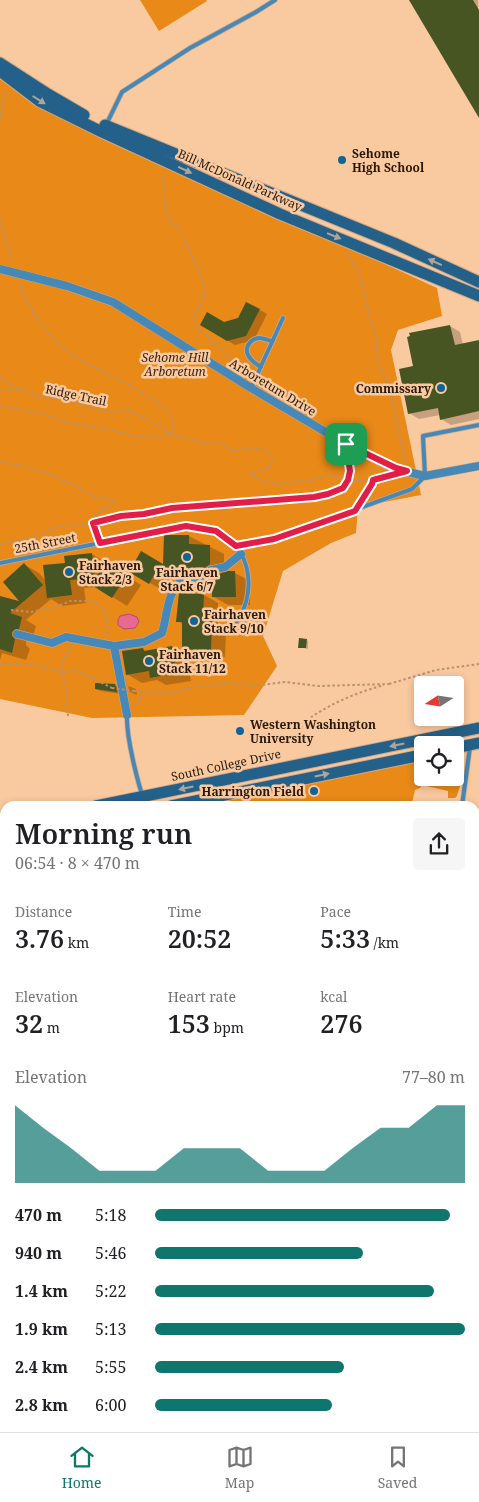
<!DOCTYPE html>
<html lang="en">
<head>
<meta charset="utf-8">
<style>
  :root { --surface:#fff; --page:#f6f6f6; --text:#202124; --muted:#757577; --line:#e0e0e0; --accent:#0f766e }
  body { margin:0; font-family:"Noto Serif",serif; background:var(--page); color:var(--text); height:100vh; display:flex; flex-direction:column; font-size:19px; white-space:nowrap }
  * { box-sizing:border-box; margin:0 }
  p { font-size:16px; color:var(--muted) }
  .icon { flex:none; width:28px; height:28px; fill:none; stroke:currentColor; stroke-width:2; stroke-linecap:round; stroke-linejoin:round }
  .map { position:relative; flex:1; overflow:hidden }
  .details { position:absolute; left:0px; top:801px; width:480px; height:631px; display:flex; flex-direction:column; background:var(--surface); border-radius:15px 15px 0 0; box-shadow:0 2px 8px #0003 }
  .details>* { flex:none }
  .needle { width:32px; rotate:258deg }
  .fabs { position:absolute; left:414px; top:676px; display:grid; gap:10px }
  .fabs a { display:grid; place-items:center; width:50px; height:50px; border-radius:5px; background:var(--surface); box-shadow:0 2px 8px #0003; font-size:25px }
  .pin { position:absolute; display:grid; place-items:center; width:42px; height:42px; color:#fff; margin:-21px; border-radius:10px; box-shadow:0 2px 8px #0006 }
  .round { display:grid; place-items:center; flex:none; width:52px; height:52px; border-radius:5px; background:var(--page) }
  .overview { display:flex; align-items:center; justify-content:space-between; height:85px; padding:0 15px }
  h1 { font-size:28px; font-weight:600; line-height:38px }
  .stats { display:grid; grid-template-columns:repeat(3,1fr); gap:8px; height:85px; padding:5px 15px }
  .stats div { display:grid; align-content:center }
  .stats b { font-size:25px; font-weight:600 }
  .stats small { font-size:14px; font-weight:400 }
  .stats p { font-size:14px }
  .chart { height:140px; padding:10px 15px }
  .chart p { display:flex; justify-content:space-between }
  .chart svg { width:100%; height:90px; margin-top:5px; fill:var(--accent); opacity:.7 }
  ul { padding:0 15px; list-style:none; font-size:16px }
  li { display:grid; grid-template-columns:80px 60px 1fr; align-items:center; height:38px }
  li i { height:12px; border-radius:6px; background:var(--accent) }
  .dock { display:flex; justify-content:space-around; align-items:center; height:70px; border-top:1px solid var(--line); background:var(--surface); font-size:14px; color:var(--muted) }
  .dock a { display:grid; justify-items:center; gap:2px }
  .dock .selected { color:var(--accent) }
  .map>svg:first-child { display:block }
</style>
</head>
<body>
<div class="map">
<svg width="479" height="1432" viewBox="0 0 479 1432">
  <rect width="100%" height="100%" fill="#f9c9a0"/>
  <g fill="#e88918">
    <path d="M140,0H206L207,1L159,31Z"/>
    <path d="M0,73L149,155L437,288L442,316L398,330L391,350L421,495L358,507L356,533L331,543L283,571L263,636L277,666L244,715L92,718L0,699Z"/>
    <path d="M455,757C468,768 461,782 457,796L455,798H448V791L422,785L420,788L415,790L412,803L423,806H203L422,758V778H455Z"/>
  </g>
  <path fill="#e86991" stroke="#af5168" d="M129,614L137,617L139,622L135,628L124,629L118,625V620L120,616Z"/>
  <g fill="#0003">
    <path d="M411,0H478L479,116Z"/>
    <path d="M260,310L267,314L254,340L235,345L201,325L224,323L239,319Z"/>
    <path d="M450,326L460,332L463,345L479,342V419L451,425L441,419L440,415L419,419L409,413L415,367Z"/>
    <path d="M189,536L224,554V575L235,573L250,581V605H228L214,597L219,580L204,579L199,576H173L164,591L131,572L165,566Z"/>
    <path d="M92,554L141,585L127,606L97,587L84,588L86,603L62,606L51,599L26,620L36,626L33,636H30L26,641V645L30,649L26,660L2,653L0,660V597L23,603L5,582L25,565L39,573L46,581L66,564Z"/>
    <path d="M180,594L204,595L218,603V625L226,630L225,657L197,656L183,648L184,625L178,621Z"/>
    <path d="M306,640L308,641V649L299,647Z"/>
    <path d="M172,648L186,656L191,681L166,685L157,680L142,683L127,674L143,649L147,652Z"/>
    <path d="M115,685L120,688L121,694L101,691L96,689Z"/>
    <path d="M128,686L136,689L137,695L130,692Z"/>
    <path d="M475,855L479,857V867L475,886Z"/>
    <path d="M0,1186L5,1188V1196L3,1201L0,1200Z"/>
    <path d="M475,1229L479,1230V1260L475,1259Z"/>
    <path d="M0,1287L5,1288V1316L0,1315Z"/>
    <path d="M479,1326V1342L475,1343V1327Z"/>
    <path d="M479,1411V1429L475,1427V1412Z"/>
    <path d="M224,1428H243V1430Z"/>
    <path d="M348,1428H364L367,1430L383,1432H349Z"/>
    <path d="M405,1428H442L443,1432H406Z"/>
  </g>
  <g fill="#475522">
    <path d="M409,0H473L479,10V118Z"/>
    <path d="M246,302L260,309L246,336L227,341L200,325L207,312L224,322L238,318Z"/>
    <path d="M450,325L455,345L479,340V411L440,420L438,408L408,414L399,369L413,366L407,337L410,336L409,333Z"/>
    <path d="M164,535H189V544L210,545V564L206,567L205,572L188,571V569L158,568L149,584L129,572L141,551L163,564Z"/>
    <path d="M92,553L95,579L106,562L127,575L112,598L82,579L70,580L72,595L47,598L43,565L65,563L64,556Z"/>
    <path d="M24,563L43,585L10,613L22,617L19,629H15L12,632V636L15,639L12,653L0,649V596L19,601L3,582Z"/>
    <path d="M228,571H235L236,597H212V583L216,580L217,575Z"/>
    <path d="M179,593L204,594L203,620H212L211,650L182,649V622H176Z"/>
    <path d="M299,638L307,639L306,648H298Z"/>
    <path d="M172,646L177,673L150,678L149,671L126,675L122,651L143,648L144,651Z"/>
    <path d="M95,683L115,684L117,692L95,689Z"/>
  </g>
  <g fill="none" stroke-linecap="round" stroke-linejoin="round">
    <g stroke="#d4a985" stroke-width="5.5">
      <g id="lane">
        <path d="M107,123L122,92L190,48L256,12L275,0"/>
        <path d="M261,367C256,364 251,361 248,355C244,347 251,338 260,338C264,338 269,341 272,341"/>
        <path d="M251,388L283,318"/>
        <path d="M236,546L274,539L412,489L425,476L423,436L479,425"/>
        <path d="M0,563L185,526C195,527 207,527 216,531C250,547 256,586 240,617C237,623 229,628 224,633"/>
        <path d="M127,715C126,737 138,785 146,806"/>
        <path d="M462,806L470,747"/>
      </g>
    </g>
    <g stroke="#d4a985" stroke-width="9">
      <g id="street">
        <path d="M0,269L67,286L113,302L251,388L346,444L395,469L425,476L479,466"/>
        <path d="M17,634L52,643L66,637L114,646L127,715"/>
        <path d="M114,646L144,642L162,633C169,609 165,595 185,577L211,578V570L225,567L241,554"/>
        <path d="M475,1202L479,1203"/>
        <path d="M0,1338L5,1339"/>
        <path d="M475,1381L479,1380"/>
        <path d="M0,1414L5,1415"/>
        <path d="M41,1428L54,1432"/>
        <path d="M461,1428L462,1432"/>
      </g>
    </g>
    <g stroke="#d4a985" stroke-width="13">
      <g id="secondary">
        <path d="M0,63L48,94L84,115"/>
        <path d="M0,71L39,101L102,132L280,214L479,296"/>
        <path d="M105,125L394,243L479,282"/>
        <path d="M455,748L479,743"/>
        <path d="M96,806L479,728"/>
        <path d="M171,806L422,755"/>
        <path d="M0,826L5,825"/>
        <path d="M0,840L5,839"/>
        <path d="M0,971L5,972"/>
        <path d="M0,984L5,985"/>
        <path d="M475,1046L479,1045"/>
        <path d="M475,1056H479"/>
      </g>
    </g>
    <g stroke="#b79170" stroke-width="2" stroke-dasharray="2.5 2.5" stroke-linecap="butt">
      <path d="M0,119L5,91"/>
      <path d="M163,175L166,212L171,223L178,227C183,239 205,281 205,292C204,307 187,311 198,328L242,369L244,373"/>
      <path d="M0,219L12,262"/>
      <path d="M346,254L357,269L362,284L376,340L378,365L391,393L405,462"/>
      <path d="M0,377L7,383L42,398L65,399L93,409L112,412L129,411L146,418L176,437H184L202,443H223L235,452L245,448L266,450C271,455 274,461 269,468L249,473L261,480L276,484L311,480L330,475L348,480L370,481L390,476"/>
      <path d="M0,391L20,390"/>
      <path d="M0,406L43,414L65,422L112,430L136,437L163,436L171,433L174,426C173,422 172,418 170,415C159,395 92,369 70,353C46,337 30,309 19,283"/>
      <path d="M0,462L18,465L58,477L94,496L115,501L93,516V523L97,537"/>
      <path d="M362,499L372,485L371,467"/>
      <path d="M0,544L32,538L56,527L93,523L121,515L215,504H233L314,497L328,494L343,488L348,480L350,471L347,454"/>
      <path d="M11,610L31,612L56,607L70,601H93L105,610L108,629L106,635"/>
      <path d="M0,665L30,664L61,672L78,671L112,688"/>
      <path d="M389,684L436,670L479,664"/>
      <path d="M134,691L152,693L175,692L195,687L229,683L253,686L285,682L318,686L389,684"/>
      <path d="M135,705L144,693"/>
      <path d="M68,716L66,683L61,672L64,658L69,652L71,647"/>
      <path d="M300,738L302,724C326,705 355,693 384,685"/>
      <path d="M475,981L479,980"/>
      <path d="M0,1146H5"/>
    </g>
    <use href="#lane" stroke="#4689b9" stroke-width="4"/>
    <use href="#street" stroke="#4689b9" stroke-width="8"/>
    <use href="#secondary" stroke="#24618a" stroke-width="11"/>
    <path stroke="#b79170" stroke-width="2" stroke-dasharray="2.5 2.5" stroke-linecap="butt" d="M112,688L134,691"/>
  </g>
  <defs><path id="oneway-solid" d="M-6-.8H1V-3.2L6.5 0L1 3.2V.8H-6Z" transform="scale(1.25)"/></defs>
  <g fill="#aea598">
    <use href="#oneway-solid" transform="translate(39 100) rotate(32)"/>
    <use href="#oneway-solid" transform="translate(185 170) rotate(25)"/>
    <use href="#oneway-solid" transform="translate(334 236) rotate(22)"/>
    <use href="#oneway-solid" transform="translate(435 262) rotate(-156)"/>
    <use href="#oneway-solid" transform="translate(397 745) rotate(168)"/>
    <use href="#oneway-solid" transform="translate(322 775) rotate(-12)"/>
    <use href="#oneway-solid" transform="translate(186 788) rotate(168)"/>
  </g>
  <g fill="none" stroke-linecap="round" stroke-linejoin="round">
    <g stroke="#fff" stroke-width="10">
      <path id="route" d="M346,444L396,468L407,471L373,480L372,484L355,511L274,539L236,546L216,531L186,526L100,543L93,523L121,516L144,514L172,508L314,497L328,494L343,488L348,480L350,471Z"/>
    </g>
    <use href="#route" stroke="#e11d48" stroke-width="6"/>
  </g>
  <g fill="#126496" stroke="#f9c9a0" stroke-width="2">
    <circle cx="342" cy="160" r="5"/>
    <circle cx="441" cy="388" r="5"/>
    <circle cx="187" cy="557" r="5"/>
    <circle cx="69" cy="572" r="5"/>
    <circle cx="194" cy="621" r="5"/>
    <circle cx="149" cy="661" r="5"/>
    <circle cx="240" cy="731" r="5"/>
    <circle cx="314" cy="791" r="5"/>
  </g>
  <g text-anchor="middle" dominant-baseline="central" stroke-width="5" stroke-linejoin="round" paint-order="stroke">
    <g font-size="12" font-weight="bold" fill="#2a1909" stroke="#f9c9a0" text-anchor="start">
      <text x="352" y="153">Sehome<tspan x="352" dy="14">High School</tspan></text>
      <text x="431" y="388" text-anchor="end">Commissary</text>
      <text x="79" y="565">Fairhaven<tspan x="79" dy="14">Stack 2/3</tspan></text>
      <text x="187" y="572" text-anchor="middle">Fairhaven<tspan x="187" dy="14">Stack 6/7</tspan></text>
      <text x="204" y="614">Fairhaven<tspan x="204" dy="14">Stack 9/10</tspan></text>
      <text x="159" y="654">Fairhaven<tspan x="159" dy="14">Stack 11/12</tspan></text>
      <text x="250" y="724">Western Washington<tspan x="250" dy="14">University</tspan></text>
      <text x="304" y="791" text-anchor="end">Harrington Field</text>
    </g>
    <g font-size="12" fill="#2a1909" stroke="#f9c9a0">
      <text transform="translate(240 180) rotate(24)">Bill McDonald Parkway</text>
      <text transform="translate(273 387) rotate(31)">Arboretum Drive</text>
      <text transform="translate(76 395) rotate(12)">Ridge Trail</text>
      <text transform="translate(45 543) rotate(-11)">25th Street</text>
      <text transform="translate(226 765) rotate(-12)">South College Drive</text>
    </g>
    <g font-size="12" font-style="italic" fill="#372515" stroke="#f9c9a0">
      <text x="175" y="357">Sehome Hill<tspan x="175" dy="14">Arboretum</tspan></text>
    </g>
  </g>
</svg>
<div class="fabs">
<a><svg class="needle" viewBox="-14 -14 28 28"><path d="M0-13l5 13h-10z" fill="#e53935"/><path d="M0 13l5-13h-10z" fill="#757577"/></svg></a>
<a><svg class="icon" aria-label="locate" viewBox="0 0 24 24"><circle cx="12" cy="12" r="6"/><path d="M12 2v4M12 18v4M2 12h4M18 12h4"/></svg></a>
</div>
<div class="pin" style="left:346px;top:444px;background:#1e9e55"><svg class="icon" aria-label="arrive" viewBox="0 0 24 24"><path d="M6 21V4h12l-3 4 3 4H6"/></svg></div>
<section class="details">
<div class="overview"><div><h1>Morning run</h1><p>06:54 · 8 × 470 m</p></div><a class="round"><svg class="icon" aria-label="share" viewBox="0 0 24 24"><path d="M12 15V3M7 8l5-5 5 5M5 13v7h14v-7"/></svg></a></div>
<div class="stats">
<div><p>Distance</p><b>3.76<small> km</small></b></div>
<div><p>Time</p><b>20:52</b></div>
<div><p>Pace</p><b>5:33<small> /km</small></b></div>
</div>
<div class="stats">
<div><p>Elevation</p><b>32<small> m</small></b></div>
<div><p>Heart rate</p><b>153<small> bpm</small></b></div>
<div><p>kcal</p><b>276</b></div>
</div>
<div class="chart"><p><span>Elevation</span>77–80 m</p>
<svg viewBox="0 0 160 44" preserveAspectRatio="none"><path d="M0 44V6L10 17L20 27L30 38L40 38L50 38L60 27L70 27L80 27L90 38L100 38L110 38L120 27L130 17L140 17L150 6L160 6V44z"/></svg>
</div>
<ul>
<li><b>470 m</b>5:18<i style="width:95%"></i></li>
<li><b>940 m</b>5:46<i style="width:67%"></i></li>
<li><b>1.4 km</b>5:22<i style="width:90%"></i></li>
<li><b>1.9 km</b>5:13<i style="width:100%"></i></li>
<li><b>2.4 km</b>5:55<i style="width:61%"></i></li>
<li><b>2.8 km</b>6:00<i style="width:57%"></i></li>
</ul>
</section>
</div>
<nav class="dock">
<a class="selected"><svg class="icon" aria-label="home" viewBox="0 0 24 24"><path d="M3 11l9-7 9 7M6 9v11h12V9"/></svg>Home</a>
<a><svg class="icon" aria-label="map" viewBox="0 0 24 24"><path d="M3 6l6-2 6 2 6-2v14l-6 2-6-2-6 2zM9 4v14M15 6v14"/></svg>Map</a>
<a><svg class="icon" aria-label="saved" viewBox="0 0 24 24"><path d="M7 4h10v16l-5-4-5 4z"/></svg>Saved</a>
</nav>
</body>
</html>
